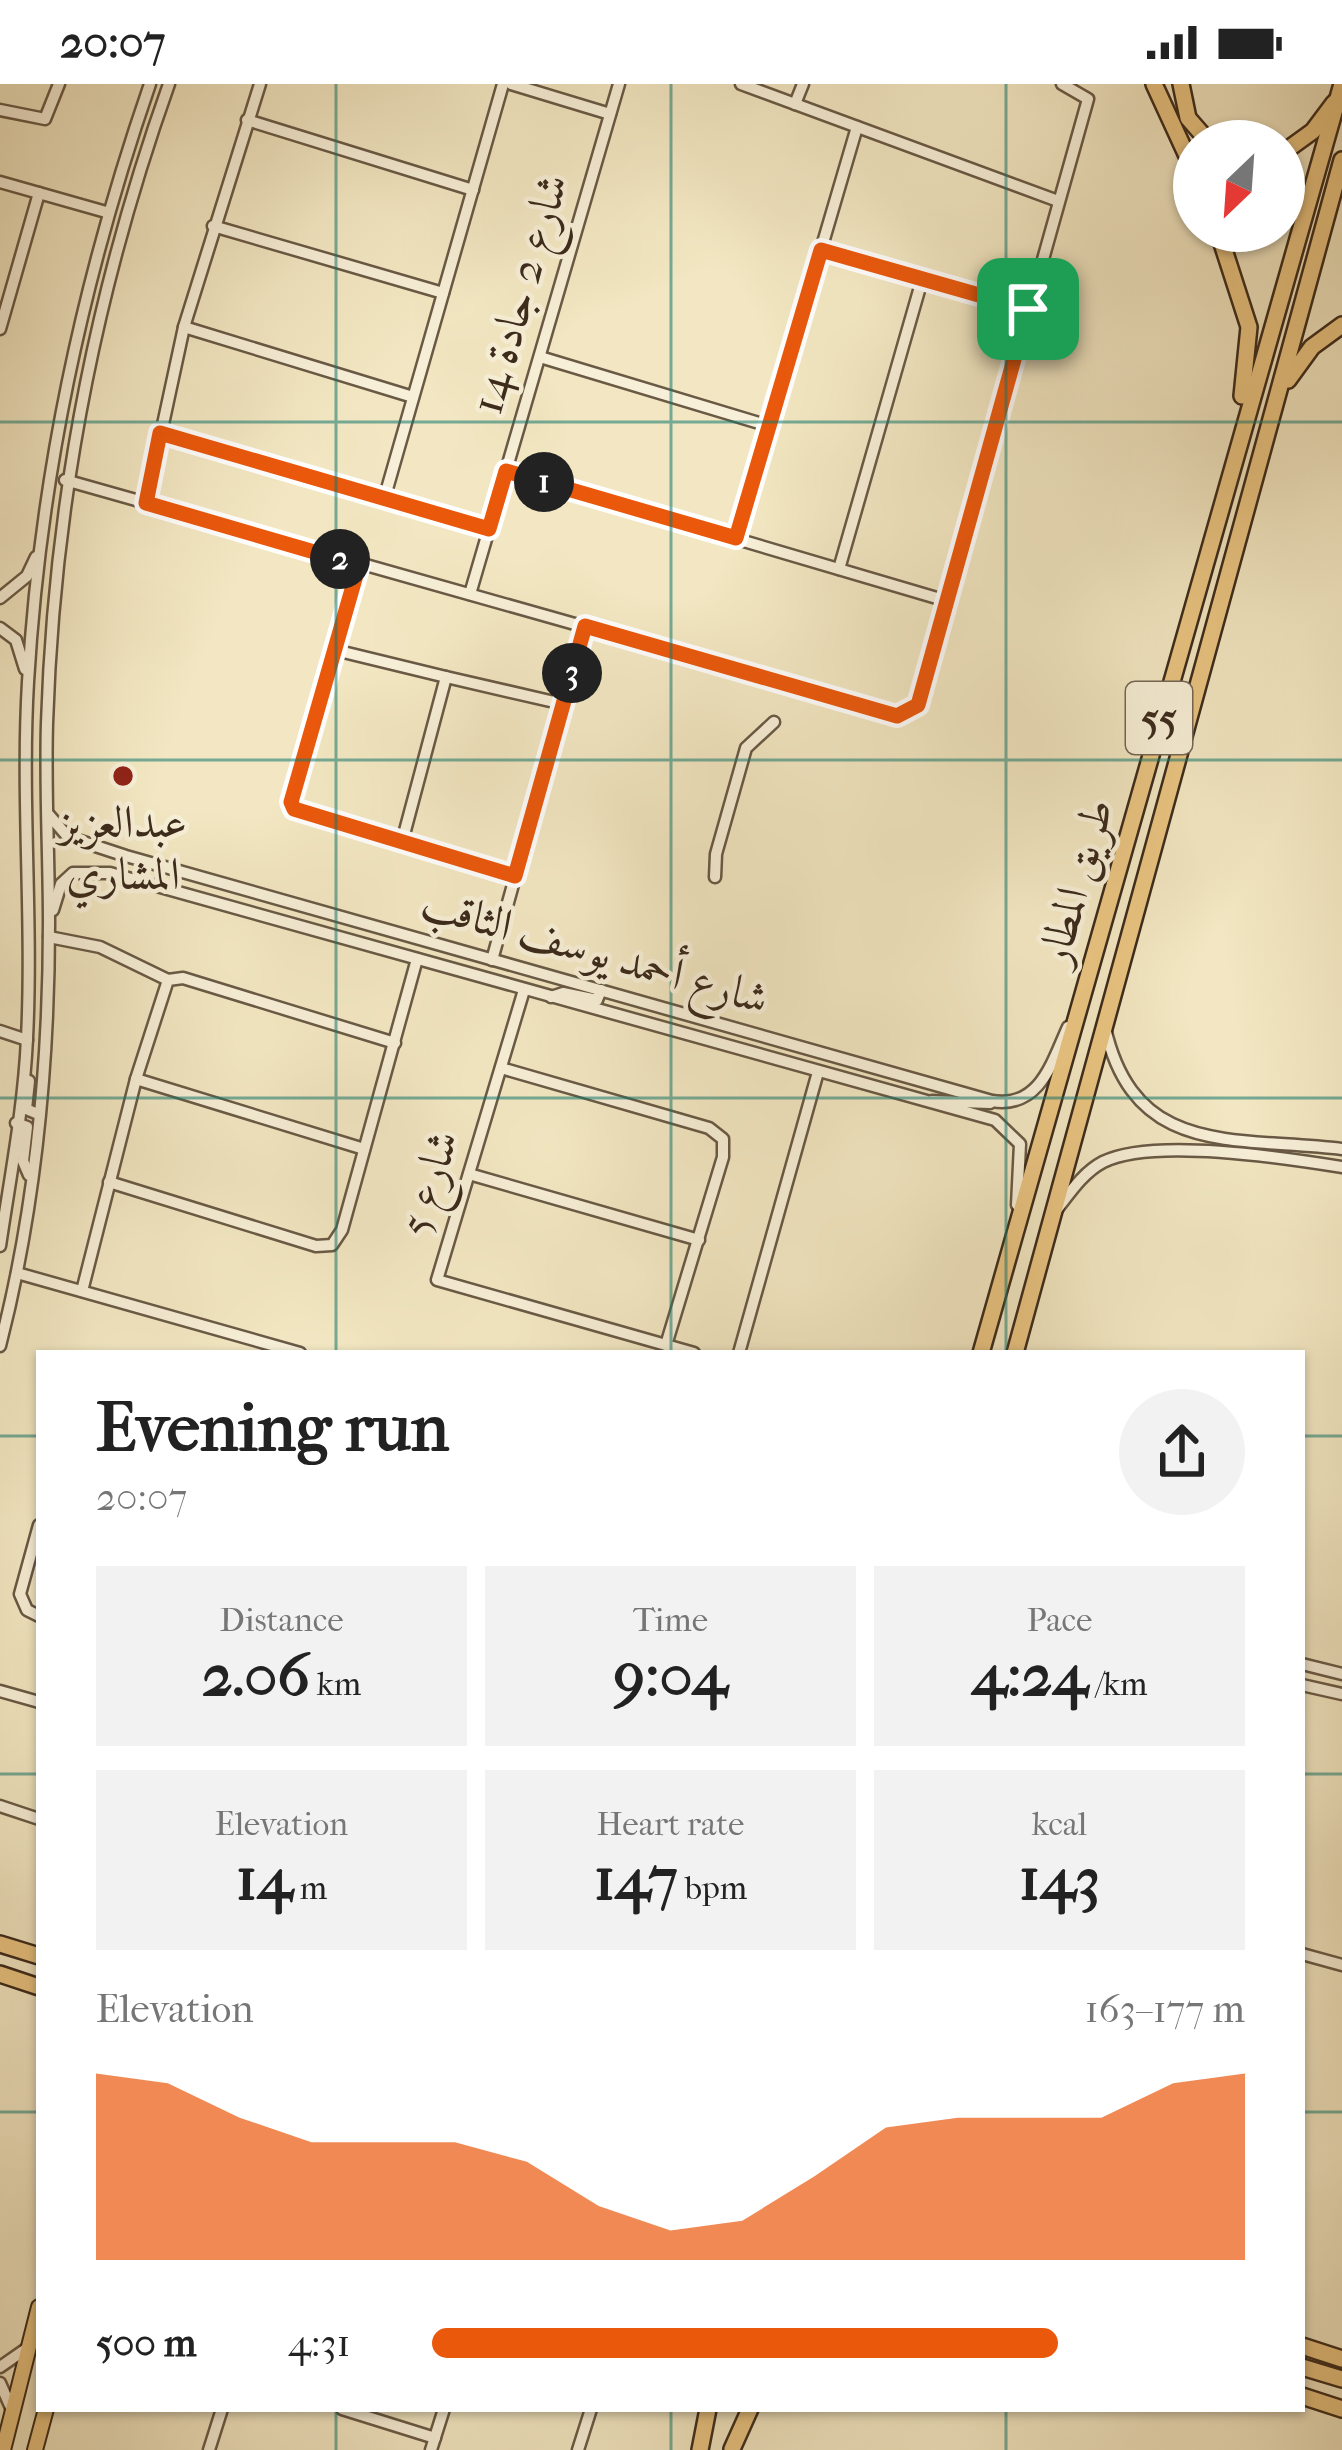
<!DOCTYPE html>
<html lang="en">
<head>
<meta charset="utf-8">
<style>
  :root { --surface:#fff; --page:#f2f2f2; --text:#222; --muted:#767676; --accent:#ea580c }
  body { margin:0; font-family:"IM FELL French Canon",Amiri,serif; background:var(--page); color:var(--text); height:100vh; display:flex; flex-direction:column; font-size:45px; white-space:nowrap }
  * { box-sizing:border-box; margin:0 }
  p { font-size:39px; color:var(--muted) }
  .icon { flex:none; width:66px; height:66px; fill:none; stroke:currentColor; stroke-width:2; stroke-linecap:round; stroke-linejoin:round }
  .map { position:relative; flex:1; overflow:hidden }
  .sheet { position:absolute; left:36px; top:1266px; width:1269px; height:1062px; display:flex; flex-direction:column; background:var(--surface); border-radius:0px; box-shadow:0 3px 9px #0004 }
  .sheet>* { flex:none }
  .needle { width:78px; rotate:205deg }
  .buttons { position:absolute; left:1173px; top:36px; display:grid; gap:24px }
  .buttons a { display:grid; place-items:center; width:132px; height:132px; border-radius:50%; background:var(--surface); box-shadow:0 3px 9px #0004; font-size:60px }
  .pin { position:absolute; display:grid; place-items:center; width:102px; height:102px; color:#fff; margin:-51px; border-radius:24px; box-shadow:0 6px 18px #0006 }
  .km { position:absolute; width:60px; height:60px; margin:-30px; border-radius:50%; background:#222; color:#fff; font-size:33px; line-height:60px; text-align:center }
  .round { display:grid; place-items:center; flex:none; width:126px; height:126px; border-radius:63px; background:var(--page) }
  .summary { display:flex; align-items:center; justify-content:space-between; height:204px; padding:0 60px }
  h1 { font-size:66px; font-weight:800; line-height:90px }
  .figures { display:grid; grid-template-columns:repeat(3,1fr); gap:18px; height:204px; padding:12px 60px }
  .figures div { display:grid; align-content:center; border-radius:0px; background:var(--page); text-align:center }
  .figures b { font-size:60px; font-weight:800 }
  .figures small { font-size:33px; font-weight:400 }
  .figures p { font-size:33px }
  .chart { height:336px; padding:24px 60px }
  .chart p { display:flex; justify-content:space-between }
  .chart svg { width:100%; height:216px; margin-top:12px; fill:var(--accent); opacity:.7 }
  ul { padding:0 60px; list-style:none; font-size:39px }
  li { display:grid; grid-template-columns:192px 144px 1fr; align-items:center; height:90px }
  li i { height:30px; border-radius:15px; background:var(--accent) }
  .status { display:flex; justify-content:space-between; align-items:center; height:84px; padding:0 60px; background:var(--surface); direction:ltr }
  .status svg { height:33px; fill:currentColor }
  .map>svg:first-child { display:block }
</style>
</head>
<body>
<div class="status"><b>20:07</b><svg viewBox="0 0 49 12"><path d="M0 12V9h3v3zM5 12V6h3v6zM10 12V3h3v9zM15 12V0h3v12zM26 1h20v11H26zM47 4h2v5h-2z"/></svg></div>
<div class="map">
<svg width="1342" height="2366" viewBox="0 0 1342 2366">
  <rect width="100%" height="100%" fill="#f2e7c2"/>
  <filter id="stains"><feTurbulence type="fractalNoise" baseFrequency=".00167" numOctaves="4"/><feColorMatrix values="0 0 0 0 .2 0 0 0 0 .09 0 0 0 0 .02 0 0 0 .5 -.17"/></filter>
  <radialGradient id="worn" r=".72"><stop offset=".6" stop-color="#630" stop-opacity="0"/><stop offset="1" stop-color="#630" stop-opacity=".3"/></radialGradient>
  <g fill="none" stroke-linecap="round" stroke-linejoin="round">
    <g stroke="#695945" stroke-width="15">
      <g id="minor">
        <path d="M511,0L610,30"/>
        <path d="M741,0L1058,117"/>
        <path d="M795,20L803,0"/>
        <path d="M0,26L45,35L59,0"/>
        <path d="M247,36L473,106"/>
        <path d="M0,98L106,128"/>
        <path d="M213,142L443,209"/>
        <path d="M821,166L1028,225"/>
        <path d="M184,243L413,313"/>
        <path d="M0,245L39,109"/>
        <path d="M540,273L769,342"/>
        <path d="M161,349L489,445"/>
        <path d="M506,387L947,517"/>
        <path d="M65,396L897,631L918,621L1088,15L1062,0"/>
        <path d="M385,412L503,0"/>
        <path d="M146,419L184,243L260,0"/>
        <path d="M736,455L857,43"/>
        <path d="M359,481L291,718L294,725L515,792"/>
        <path d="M839,485L922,196"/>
        <path d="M470,510L619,0"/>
        <path d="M0,514L27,492L36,473"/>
        <path d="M0,544L16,556L25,585"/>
        <path d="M335,566L446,593L402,758"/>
        <path d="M446,593L563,620"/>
        <path d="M49,731L68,753L126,772L992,1017C1040,1025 1052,978 1068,943"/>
        <path d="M715,793L716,770L746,664L774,638"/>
        <path d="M53,826L61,800L73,789H110L995,1036L1020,1060L1017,1121"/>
        <path d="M49,853L100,863L168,896"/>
        <path d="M492,876L585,542"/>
        <path d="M524,906L437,1196L694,1269"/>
        <path d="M551,913L563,909L597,916L601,906"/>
        <path d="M1105,944C1135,1074 1234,1052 1342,1065"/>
        <path d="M0,947L27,956"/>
        <path d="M501,984L709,1044L723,1055V1073L666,1261"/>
        <path d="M136,995L364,1065"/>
        <path d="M29,997L26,1025L38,1030"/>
        <path d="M932,1017L990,1019"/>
        <path d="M16,1039L27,1043L23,1077L29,1091"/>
        <path d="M469,1090L699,1156"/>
        <path d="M109,1098L316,1162L332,1161L342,1146L417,875"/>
        <path d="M1058,1124C1071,1107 1084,1088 1103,1078C1153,1053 1285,1074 1342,1083"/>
        <path d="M0,1162C10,1094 24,1023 27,954C33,835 21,716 28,598C40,392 83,194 150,0"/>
        <path d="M17,1189L300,1269"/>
        <path d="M82,1207L136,995L168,896L183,894L395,959"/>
        <path d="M0,1262C35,1126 49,979 49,839C49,772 45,706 47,639C54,417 95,208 169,0"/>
        <path d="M739,1269L818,988"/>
        <path d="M39,1441L20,1510L27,1526L39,1532"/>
        <path d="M1302,1580L1342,1590"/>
        <path d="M1302,1601L1342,1610"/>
        <path d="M0,1607L39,1618"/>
        <path d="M0,1722L39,1735"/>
        <path d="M1302,1870L1342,1881"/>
        <path d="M0,2283L26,2265"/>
        <path d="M0,2299L12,2326"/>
        <path d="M342,2325L435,2354"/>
        <path d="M209,2366L222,2325"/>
        <path d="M431,2366L444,2325"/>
        <path d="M578,2366L591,2325"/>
      </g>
    </g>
    <g stroke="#3b2a1b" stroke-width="18">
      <g id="major">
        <path d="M3,2366L39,2223"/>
        <path d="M35,2366L46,2325"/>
      </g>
    </g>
    <g stroke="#3b2a1b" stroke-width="20">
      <g id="highway">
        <path d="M1154,0L1194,87"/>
        <path d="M1181,0L1188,34L1208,57"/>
        <path d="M1284,68L1313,47L1334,19"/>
        <path d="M1218,147L1249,243L1242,312"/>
        <path d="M1288,296L1312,263L1342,241"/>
        <path d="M981,1269L1342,0"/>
        <path d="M1015,1269L1342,76"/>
        <path d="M0,1860L39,1872"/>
        <path d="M0,1890L39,1903"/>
        <path d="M1302,2262L1342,2275"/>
        <path d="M1302,2283L1342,2295"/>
        <path d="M1302,2312L1342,2325"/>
        <path d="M732,2365L750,2325"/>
        <path d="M700,2366L708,2325"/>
      </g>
    </g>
    <use href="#minor" stroke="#f7efd7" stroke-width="10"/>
    <use href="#major" stroke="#e9c481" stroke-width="14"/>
    <use href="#highway" stroke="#e9c481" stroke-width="15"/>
  </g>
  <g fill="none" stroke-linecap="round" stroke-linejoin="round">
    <g stroke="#fff" stroke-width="24">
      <path id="route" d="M821,166L1028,225L918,621L897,632L585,542L515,792L294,725L291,718L359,481L146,419L160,349L489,445L506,387L736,454Z"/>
    </g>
    <use href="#route" stroke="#ea580c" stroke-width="15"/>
  </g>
  <path fill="none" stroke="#0f766e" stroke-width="3" stroke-opacity="0.55" d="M336,0V1269M671,0V1269M1006,0V1269M0,338H1342M0,676H1342M0,1014H1342M0,1352H39M1302,1352H1342M0,1690H39M1302,1690H1342M0,2028H39M1302,2028H1342M336,2325V2366M671,2325V2366M1006,2325V2366"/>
  <circle fill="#8f2418" stroke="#f7efd7" stroke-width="4.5" cx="123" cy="692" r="12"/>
  <g text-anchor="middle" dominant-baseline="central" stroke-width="9" stroke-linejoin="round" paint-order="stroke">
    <rect fill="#f7efd7" stroke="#736553" stroke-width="3" x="1126" y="598" width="66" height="72" rx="9"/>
    <g font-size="42" font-weight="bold" fill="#3b2a1b">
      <text x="1159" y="634">55</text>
    </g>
    <g font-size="45" fill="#3b2a1b" stroke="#f7efd7">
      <text transform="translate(520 210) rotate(-74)">شارع 2 جادة 14</text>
      <text transform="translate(1076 798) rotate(-74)">طريق المطار</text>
      <text transform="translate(595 867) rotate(16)">شارع أحمد يوسف الثاقب</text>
      <text transform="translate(429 1099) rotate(-73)">شارع 5</text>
    </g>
    <g font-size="45" fill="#3b2a1b" stroke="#f7efd7">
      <text x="123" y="738">عبدالعزيز<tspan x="123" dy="52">المشاري</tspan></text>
    </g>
  </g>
  <rect width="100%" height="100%" filter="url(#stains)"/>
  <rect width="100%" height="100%" fill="url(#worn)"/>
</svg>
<div class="buttons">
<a><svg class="needle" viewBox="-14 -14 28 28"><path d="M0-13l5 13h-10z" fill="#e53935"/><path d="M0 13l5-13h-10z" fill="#767676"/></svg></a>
</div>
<div class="pin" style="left:1028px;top:225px;background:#1e9e55"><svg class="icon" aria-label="arrive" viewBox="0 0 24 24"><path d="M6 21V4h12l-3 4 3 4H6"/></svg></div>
<b class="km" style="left:544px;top:398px">1</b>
<b class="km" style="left:340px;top:475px">2</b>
<b class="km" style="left:572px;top:589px">3</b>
<section class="sheet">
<div class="summary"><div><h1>Evening run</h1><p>20:07</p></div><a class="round"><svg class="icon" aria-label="share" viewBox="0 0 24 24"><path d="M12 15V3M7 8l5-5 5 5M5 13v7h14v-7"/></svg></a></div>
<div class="figures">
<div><p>Distance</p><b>2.06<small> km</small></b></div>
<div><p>Time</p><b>9:04</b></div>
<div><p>Pace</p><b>4:24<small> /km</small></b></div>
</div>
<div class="figures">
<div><p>Elevation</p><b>14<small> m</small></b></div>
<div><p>Heart rate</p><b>147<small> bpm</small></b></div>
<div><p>kcal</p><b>143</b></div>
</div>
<div class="chart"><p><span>Elevation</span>163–177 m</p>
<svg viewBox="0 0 160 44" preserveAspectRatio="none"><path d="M0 44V6L10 8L20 15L30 20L40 20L50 20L60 24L70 33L80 38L90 36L100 27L110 17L120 15L130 15L140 15L150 8L160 6V44z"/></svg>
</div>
<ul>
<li><b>500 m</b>4:31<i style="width:77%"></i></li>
</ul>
</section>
</div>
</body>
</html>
